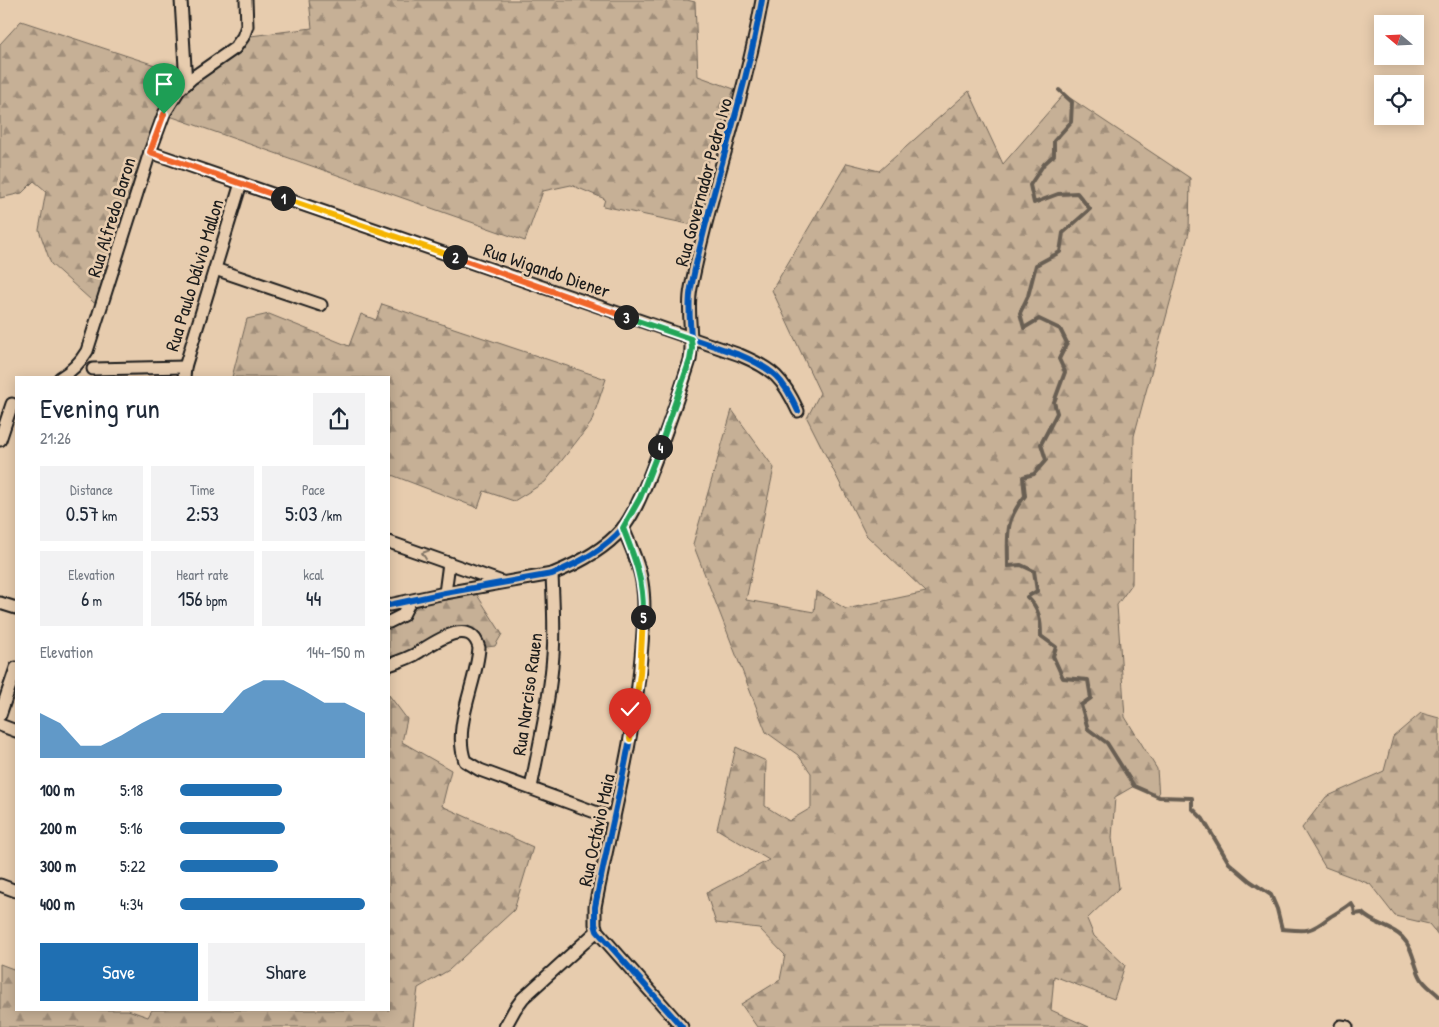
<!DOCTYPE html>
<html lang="en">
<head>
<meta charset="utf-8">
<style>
  :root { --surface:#fff; --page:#f2f2f3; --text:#1f2937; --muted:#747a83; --accent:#1f6fb2 }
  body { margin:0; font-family:"Patrick Hand",sans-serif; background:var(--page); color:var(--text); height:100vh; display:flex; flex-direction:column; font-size:19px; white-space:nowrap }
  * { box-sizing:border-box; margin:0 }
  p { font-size:16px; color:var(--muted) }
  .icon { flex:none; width:28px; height:28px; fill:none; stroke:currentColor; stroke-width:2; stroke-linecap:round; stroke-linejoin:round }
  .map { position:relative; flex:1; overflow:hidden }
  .sheet { position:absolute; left:15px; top:376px; width:375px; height:635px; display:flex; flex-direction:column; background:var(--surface); border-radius:0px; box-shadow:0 2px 12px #0003 }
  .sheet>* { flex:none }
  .needle { width:32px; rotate:289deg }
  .controls { position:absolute; left:1374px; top:15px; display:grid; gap:10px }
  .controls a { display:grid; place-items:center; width:50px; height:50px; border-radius:0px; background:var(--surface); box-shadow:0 2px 12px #0003; font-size:25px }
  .pin { position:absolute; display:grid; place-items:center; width:42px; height:42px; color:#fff; margin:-51px -21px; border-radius:50% 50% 50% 0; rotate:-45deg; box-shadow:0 0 5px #0007 }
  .pin .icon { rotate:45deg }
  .km { position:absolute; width:25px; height:25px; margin:-12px; border-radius:50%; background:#222; color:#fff; font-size:14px; line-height:25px; text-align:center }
  .round { display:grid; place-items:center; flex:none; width:52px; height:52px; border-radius:0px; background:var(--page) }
  .overview { display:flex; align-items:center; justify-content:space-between; height:85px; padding:0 25px }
  h1 { font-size:28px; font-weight:600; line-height:38px }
  .metrics { display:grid; grid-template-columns:repeat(3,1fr); gap:8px; height:85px; padding:5px 25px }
  .metrics div { display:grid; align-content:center; border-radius:0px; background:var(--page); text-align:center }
  .metrics b { font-size:21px; font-weight:600 }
  .metrics small { font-size:14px; font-weight:400 }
  .metrics p { font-size:14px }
  .chart { height:140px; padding:10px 25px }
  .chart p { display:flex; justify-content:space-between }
  .chart svg { width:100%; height:90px; margin-top:5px; fill:var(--accent); opacity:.7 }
  .button { display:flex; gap:10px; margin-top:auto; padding:10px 25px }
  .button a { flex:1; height:58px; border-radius:0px; background:var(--accent); color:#fff; font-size:20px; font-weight:600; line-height:58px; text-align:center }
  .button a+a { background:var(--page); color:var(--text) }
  ul { padding:0 25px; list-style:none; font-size:16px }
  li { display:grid; grid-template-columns:80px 60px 1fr; align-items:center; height:38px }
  li i { height:12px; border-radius:6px; background:var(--accent) }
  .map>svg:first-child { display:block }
</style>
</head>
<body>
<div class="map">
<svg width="1439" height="1027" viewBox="0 0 1439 1027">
  <defs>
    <pattern id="forest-firs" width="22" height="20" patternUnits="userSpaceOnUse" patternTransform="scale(1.25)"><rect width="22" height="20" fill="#c6b096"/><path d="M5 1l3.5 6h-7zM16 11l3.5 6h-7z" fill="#a08e7a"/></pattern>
  </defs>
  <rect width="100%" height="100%" fill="#e7ccae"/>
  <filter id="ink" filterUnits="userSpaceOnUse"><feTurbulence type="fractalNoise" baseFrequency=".02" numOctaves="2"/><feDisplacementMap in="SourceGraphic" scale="10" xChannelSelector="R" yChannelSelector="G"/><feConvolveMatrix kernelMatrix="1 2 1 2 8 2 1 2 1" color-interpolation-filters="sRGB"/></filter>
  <g filter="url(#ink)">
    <g fill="url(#forest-firs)" stroke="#716659">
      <path d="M309,0H687L695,2L698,76L734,89L700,186L693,225L603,206L605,199L571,185L543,191L525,241L164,114L101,309L51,264L39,230L46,191L34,181L22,193L0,198V44L21,21L167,69L179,90L243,37L312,28Z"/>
      <path d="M969,91L1003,164L1064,94L1190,178L1189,232L1134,436L1132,584L1117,605L1125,717L1157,769L1159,797L1134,786L1115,797L1112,838L1119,888L1087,919L1094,936L1125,965L1114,999L1054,976L1051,1010L1089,1027H757L741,1004L780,980L785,955L759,928L716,923L706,893L769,860L717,829L736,747L766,761L765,806L789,821L811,808V773L798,755L766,732L693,544L732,410L774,468L746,600L814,612L816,591L846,609L926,592L866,535L807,418L820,393L772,290L847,163L879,171Z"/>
      <path d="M382,304L606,379L591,423L545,482L514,501L484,491L478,508L389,474V378L232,377L247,319L269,314L349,346L361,314L376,320Z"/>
      <path d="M472,587L502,634L495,646L479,648L464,633L389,665V625C404,623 415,610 424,597Z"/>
      <path d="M389,695L407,719L402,742L451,770L442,806L533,847L514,910L449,970L418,988L413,1027H0V964L16,970V1010H128L148,1017L152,1010H389Z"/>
      <path d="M1421,713L1439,718V936L1429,924L1395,916L1370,884L1325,867L1302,828L1326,797L1384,771L1393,737Z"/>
    </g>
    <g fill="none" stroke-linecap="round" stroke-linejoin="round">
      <path stroke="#695f53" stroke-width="4" d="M1059,90L1072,102L1071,122L1054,141V155L1044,164L1030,185L1034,203L1058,194L1077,193L1090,209L1063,233L1060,252L1036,265L1028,296L1020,313L1024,328L1039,319L1060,329L1067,343L1059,359L1065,372L1054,402L1057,413L1041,444L1046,460L1034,474L1023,477L1025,496C1004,522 1008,535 1008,566L1021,565L1034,571L1037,591L1027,597C1039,607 1041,620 1041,636L1056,647L1053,656L1063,678L1088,680L1091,698L1081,705L1088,729L1107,743L1134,786L1159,797L1192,798V808L1203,819L1229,863L1250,881L1271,895L1277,909L1282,929C1305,931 1309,933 1327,919C1335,913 1343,910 1351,903L1354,908L1355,914L1362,913C1374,925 1391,926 1402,937C1413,948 1414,964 1420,976C1423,984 1433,990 1439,996"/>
      <g stroke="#1c1c1c" stroke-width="15">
        <g id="street">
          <path d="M181,0L186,84"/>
          <path d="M150,152L740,355C773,369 783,378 798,411"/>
          <path d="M215,269L321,305"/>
          <path d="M93,369L185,367"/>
          <path d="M60,378C72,371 80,363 87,351L150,152L164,114L179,90L192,78L235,48L243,37L247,26L246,0"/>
          <path d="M184,378L185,367L241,183"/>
          <path d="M0,440L12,404"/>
          <path d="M623,528C630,545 639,563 642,582C646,606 643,632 641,657C634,741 611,824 595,907V924L597,931L682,1027"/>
          <path d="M389,542L502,582"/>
          <path d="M445,593L449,563"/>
          <path d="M0,603L16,608"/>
          <path d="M389,605L445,593L552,574C577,564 604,550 622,529C633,516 640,498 647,482C663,442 677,401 690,360C694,336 686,312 691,288C710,191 745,98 762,0"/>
          <path d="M389,622L403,615L410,601"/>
          <path d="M389,665C397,662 406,659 414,655C431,645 470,614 479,648C477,683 452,726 465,761L480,770L614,819"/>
          <path d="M0,715L16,668"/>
          <path d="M0,725L16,731"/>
          <path d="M531,788C539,744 550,700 553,655C555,628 553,601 552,574"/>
          <path d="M0,885L16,891"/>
          <path d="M1341,1026L1347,1027"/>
          <path d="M505,1027L515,1009L523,998L597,931"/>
        </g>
      </g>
      <use href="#street" stroke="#e7ccae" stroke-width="11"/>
      <g stroke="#e7ccae" stroke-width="9">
        <g id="cycleway">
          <path d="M150,152L740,355C773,369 783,378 798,411"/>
          <path d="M623,528C630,545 639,563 642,582C646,606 643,632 641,657C634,741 611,824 595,907V924L597,931L682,1027"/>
          <path d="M389,605L445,593L552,574C577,564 604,550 622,529C633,516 640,498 647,482C663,442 677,401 690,360C694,336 686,312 691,288C710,191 745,98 762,0"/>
        </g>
      </g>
      <use href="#cycleway" stroke="#0057b8" stroke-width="6"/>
    </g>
    <defs><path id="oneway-chevron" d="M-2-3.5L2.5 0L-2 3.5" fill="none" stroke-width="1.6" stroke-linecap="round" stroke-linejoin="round" transform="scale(1.25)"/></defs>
    <use stroke="#827465" href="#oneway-chevron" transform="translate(425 554) rotate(-161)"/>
  </g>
  <g fill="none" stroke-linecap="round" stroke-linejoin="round" filter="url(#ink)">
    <g stroke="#fff" stroke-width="10">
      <path id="split-1" d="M164,114L150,152L283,198"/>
    </g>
    <g stroke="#fff" stroke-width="10">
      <path id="split-2" d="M283,198L455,257"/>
    </g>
    <g stroke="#fff" stroke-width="10">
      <path id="split-3" d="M455,257L626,317"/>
    </g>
    <g stroke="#fff" stroke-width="10">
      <path id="split-4" d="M626,317L691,339L692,348L690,360L660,447"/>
    </g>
    <g stroke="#fff" stroke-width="10">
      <path id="split-5" d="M643,617C644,582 636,561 623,528L640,498L660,447"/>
    </g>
    <g stroke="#fff" stroke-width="10">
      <path id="split-6" d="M630,739L640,674L643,617"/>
    </g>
    <use href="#split-1" stroke="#f0652b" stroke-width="6"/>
    <use href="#split-2" stroke="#f5b400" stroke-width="6"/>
    <use href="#split-3" stroke="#f0652b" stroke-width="6"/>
    <use href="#split-4" stroke="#22a559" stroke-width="6"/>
    <use href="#split-5" stroke="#22a559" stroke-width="6"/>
    <use href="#split-6" stroke="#f5b400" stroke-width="6"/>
  </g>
  <g text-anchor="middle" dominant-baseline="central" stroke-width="5" stroke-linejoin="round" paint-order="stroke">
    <g font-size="19" fill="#1c1c1c" stroke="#e7ccae">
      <text transform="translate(703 182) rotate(-75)">Rua Governador Pedro Ivo</text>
      <text transform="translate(111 217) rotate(-73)">Rua Alfredo Baron</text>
      <text transform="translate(547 270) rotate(19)">Rua Wigando Diener</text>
      <text transform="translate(194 275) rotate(-73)">Rua Paulo Dálvio Mallon</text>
      <text transform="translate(527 694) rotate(-82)">Rua Narciso Rauen</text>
      <text transform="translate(596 830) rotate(-78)">Rua Octávio Maia</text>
    </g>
  </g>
</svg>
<div class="controls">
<a><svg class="needle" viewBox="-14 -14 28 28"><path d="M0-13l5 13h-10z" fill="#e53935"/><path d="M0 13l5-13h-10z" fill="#747a83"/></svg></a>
<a><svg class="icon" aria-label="locate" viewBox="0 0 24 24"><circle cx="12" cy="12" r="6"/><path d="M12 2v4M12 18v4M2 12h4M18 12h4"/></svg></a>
</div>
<div class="pin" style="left:164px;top:114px;background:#1e9e55"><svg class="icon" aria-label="arrive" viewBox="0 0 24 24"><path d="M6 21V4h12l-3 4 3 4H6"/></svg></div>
<div class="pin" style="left:630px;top:739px;background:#d93025"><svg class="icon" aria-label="check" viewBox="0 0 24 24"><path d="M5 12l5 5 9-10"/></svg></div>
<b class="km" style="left:283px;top:198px">1</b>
<b class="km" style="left:455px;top:257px">2</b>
<b class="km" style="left:626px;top:317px">3</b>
<b class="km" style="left:660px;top:447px">4</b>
<b class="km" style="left:643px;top:617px">5</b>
<section class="sheet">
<div class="overview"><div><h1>Evening run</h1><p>21:26</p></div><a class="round"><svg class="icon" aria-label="share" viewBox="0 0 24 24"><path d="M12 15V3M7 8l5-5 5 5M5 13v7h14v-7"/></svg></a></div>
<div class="metrics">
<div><p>Distance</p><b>0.57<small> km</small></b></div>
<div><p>Time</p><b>2:53</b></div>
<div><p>Pace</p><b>5:03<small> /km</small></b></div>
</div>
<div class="metrics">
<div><p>Elevation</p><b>6<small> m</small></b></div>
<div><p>Heart rate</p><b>156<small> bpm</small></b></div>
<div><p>kcal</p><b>44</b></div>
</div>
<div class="chart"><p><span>Elevation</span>144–150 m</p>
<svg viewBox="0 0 160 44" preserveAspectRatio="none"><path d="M0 44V22L10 27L20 38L30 38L40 33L50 27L60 22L70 22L80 22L90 22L100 11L110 6L120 6L130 11L140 17L150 17L160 22V44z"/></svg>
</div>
<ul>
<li><b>100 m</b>5:18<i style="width:55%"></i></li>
<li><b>200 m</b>5:16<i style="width:57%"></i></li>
<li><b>300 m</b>5:22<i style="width:53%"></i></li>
<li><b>400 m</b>4:34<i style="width:100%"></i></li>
</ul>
<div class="button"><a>Save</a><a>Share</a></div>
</section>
</div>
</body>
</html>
